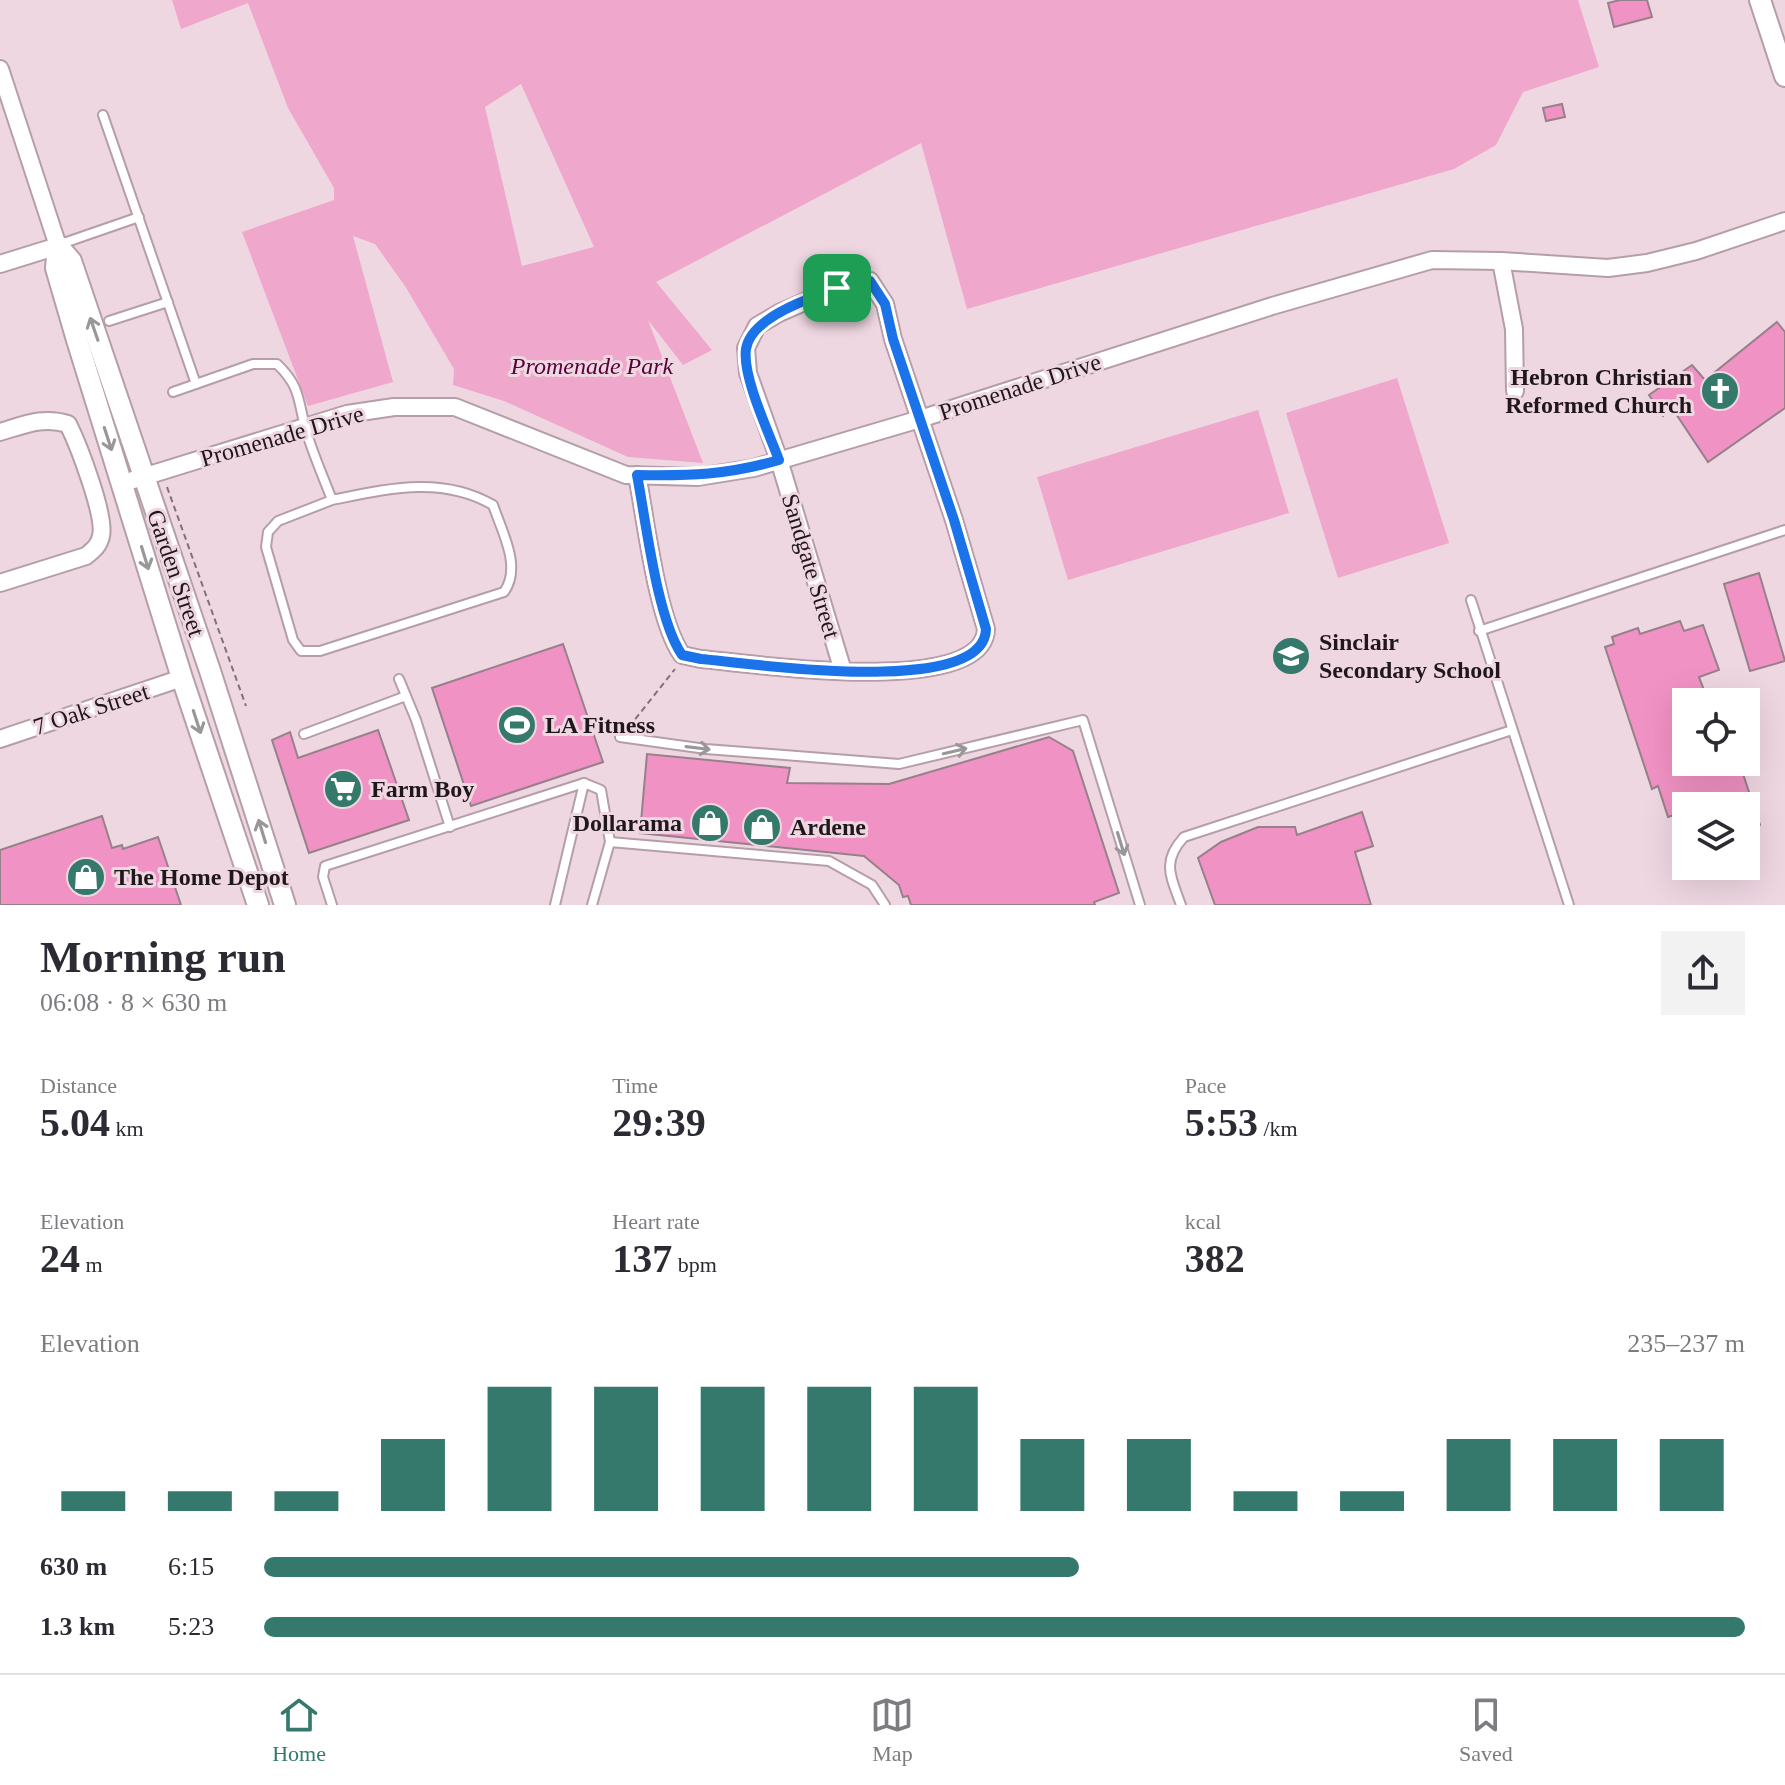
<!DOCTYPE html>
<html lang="en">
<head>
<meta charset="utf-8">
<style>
  :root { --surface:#fff; --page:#f2f2f3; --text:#2b2b33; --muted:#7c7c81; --line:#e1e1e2; --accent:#35796c }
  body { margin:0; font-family:Georgia,serif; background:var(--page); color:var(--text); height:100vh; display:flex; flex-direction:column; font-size:30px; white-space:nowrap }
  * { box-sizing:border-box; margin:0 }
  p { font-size:26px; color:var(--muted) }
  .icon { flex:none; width:44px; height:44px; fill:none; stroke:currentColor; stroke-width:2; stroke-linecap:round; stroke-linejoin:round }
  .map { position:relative; height:905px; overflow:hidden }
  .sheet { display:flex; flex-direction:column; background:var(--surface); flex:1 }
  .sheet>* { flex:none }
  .buttons { position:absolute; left:1672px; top:688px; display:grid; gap:16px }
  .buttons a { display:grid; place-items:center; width:88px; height:88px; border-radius:0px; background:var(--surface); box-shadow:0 8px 32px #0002; font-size:40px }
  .pin { position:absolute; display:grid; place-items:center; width:68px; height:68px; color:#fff; margin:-34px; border-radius:16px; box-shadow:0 4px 12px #0006 }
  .round { display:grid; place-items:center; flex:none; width:84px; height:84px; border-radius:0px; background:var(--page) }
  .head { display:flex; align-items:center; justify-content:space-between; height:136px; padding:0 40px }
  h1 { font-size:44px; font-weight:800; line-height:60px }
  .figures { display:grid; grid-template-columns:repeat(3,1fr); gap:12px; height:136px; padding:8px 40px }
  .figures div { display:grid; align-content:center }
  .figures b { font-size:40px; font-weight:800 }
  .figures small { font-size:22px; font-weight:400 }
  .figures p { font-size:22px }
  .chart { height:224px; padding:16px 40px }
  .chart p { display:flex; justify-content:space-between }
  .chart svg { width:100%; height:144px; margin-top:8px; stroke:var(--accent); stroke-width:6 }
  ul { padding:0 40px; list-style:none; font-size:26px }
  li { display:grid; grid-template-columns:128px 96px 1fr; align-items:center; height:60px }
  li i { height:20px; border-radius:10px; background:var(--accent) }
  .tabs { display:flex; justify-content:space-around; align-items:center; height:112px; border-top:2px solid var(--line); background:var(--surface); font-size:22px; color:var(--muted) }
  .tabs a { display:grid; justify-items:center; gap:4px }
  .tabs .on { color:var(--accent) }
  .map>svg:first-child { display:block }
</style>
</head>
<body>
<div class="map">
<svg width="1785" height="905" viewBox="0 0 1785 905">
  <rect width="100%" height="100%" fill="#efd7e2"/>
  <g fill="#efa7cb" fill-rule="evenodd">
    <path d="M172,0H1578L1599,67L1523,92L1496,145L1454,169L967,309L921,143L656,282L712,350L683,365L648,320L703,463L628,457L504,401L453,385L454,369L405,286L375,244L353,236L393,382L308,406L242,232L334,200V188L288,108L248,3L181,29ZM521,84L594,247L522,266L485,107Z"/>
    <path d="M1397,378L1449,543L1338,578L1286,413Z"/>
    <path d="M1258,410L1289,513L1068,580L1037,477Z"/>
  </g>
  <g fill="#f192c4" stroke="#96808a" stroke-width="2">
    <path d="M1620,0H1647L1652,17L1614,27L1608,3Z"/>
    <path d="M1562,104L1565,117L1546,121L1543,108Z"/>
    <path d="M1777,322L1785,332V408L1708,462L1672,408L1663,416L1649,395L1692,365L1705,380Z"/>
    <path d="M1759,573L1785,661L1750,671L1724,584Z"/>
    <path d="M1680,621L1684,631L1703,625L1719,670L1699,677L1704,690L1693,694L1696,702H1686V762H1739L1760,825L1746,830V806H1686V811L1668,817L1658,786L1652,789L1605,647L1614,644L1612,637L1638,628L1640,634Z"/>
    <path d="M563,644L603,762L471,806L432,688Z"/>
    <path d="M378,730L409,820L309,853L272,740L290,732L298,758Z"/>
    <path d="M1049,737L1073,751L1119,893L1094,902L1095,905H911L908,896L903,897L899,885L864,856L640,833L647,754L790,768L787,783L889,784Z"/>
    <path d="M1362,812L1373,846L1355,852L1371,905H1215L1198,858L1221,842L1258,827H1295L1297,835Z"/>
    <path d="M102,816L112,848L122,845L123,849L158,837L181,905H0V850Z"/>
  </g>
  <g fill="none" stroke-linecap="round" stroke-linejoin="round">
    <g stroke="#b59ea9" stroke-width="12">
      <g id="service">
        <path d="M103,115L196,384"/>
        <path d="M58,245L139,217"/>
        <path d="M109,321L168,302"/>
        <path d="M173,392L253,364H277C300,386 298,399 305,427C312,452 323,476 332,500L278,521L268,532L266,547L293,640L301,651H320L504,592C522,567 502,532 493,505C441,475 387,489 332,500"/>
        <path d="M1471,600L1569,905"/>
        <path d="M1479,631L1785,530"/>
        <path d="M399,679L416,720L450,827"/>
        <path d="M304,734L406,696"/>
        <path d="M620,737L706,749L899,764L1083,720L1140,905"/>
        <path d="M332,905L323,877L325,866L584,783L601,790L610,842"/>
        <path d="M555,905L584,783"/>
        <path d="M592,905L610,842L829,861L872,885L885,905"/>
        <path d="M1181,905C1171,877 1161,862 1184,837L1512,730"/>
      </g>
    </g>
    <g stroke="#b59ea9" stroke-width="20">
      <g id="minor">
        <path d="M0,69L58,246L0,264"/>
        <path d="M1501,261L1514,329L1515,391"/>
        <path d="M0,432C24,425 43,416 68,424C78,444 106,516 101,536C99,546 93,550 86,556L0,583"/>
        <path d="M637,475C646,521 657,620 682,655L701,659C748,663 984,699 986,629L954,520L893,339L885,304L870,281L837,288L779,313L757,326L746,348L748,373L779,460L843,671"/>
        <path d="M133,480L347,414L394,407H455L626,475L698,477L754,468L920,419L1272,306L1432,260L1501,261L1608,268L1647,263L1696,251L1785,221"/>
        <path d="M0,739L182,678"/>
      </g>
    </g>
    <g stroke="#b59ea9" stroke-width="24">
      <g id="tertiary">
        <path d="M1760,0L1785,76"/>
        <path d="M58,246L71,261L210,671L285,905"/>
        <path d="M58,246L56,268L77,340L182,678L258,905"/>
      </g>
    </g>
    <g stroke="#817178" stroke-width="2" stroke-dasharray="6 4" stroke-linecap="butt">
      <path d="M167,487L246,706"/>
      <path d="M629,727L675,669"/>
    </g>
    <use href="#service" stroke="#fff" stroke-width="8"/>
    <use href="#minor" stroke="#fff" stroke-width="16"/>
    <use href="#tertiary" stroke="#fff" stroke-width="20"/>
  </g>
  <defs><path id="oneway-shaft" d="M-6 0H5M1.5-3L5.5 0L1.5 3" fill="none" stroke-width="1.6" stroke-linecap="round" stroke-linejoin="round" transform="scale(2)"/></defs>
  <g stroke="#9a9798">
    <use href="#oneway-shaft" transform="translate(94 329) rotate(-109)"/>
    <use href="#oneway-shaft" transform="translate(108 439) rotate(72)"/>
    <use href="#oneway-shaft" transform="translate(145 558) rotate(73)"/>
    <use href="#oneway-shaft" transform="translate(197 722) rotate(72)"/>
    <use href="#oneway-shaft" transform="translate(698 748) rotate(7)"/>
    <use href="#oneway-shaft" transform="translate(955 751) rotate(-13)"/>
    <use href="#oneway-shaft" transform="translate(262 831) rotate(-107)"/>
    <use href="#oneway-shaft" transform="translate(1121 844) rotate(73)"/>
  </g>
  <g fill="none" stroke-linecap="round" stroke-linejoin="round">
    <g stroke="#fff" stroke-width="16">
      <path id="route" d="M870,281L885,304L893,339L954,520L986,629C984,699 748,663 701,659L682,655C657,619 646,521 637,475C690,476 727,475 779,460C769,433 742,376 746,349C752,311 837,288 870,281Z"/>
    </g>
    <use href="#route" stroke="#1a73e8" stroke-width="10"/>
  </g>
  <defs>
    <g id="church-disc" transform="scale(2)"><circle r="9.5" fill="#35796c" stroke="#efd7e2"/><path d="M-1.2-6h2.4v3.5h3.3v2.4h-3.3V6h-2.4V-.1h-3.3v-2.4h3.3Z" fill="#fff"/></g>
    <g id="school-disc" transform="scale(2)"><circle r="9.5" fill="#35796c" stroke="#efd7e2"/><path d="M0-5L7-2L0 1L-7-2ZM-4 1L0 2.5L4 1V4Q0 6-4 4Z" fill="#fff"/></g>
    <g id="stadium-disc" transform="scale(2)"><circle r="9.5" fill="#35796c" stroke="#efd7e2"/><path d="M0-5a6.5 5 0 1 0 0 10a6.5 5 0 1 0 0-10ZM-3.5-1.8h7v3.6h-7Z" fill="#fff"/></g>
    <g id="supermarket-disc" transform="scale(2)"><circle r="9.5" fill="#35796c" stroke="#efd7e2"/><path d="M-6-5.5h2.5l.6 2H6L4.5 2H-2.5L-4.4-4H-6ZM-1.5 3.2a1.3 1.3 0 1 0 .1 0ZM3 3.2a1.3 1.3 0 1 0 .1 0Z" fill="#fff"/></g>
    <g id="shop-disc" transform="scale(2)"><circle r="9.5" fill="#35796c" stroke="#efd7e2"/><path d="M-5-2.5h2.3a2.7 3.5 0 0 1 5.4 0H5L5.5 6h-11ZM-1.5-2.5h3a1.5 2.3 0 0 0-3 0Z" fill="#fff"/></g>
  </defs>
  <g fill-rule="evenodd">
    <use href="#church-disc" x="1720" y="391"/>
    <use href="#school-disc" x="1291" y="656"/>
    <use href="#stadium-disc" x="517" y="725"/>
    <use href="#supermarket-disc" x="343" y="789"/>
    <use href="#shop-disc" x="710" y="823"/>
    <use href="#shop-disc" x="762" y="827"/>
    <use href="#shop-disc" x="86" y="877"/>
  </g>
  <g text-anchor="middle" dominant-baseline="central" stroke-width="6" stroke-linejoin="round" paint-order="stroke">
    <g font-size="24" font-style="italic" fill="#57003a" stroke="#efd7e2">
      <text x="592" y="366">Promenade Park</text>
    </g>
    <g font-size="24" font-weight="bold" fill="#1f171b" stroke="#efd7e2" text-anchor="start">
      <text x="1692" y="377" text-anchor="end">Hebron Christian<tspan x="1692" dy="28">Reformed Church</tspan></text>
      <text x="1319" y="642">Sinclair<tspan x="1319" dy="28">Secondary School</tspan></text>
      <text x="545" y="725">LA Fitness</text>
      <text x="371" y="789">Farm Boy</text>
      <text x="682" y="823" text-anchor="end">Dollarama</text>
      <text x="790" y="827">Ardene</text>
      <text x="114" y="877">The Home Depot</text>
    </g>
    <g font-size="24" fill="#1f171b" stroke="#efd7e2">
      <text transform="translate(1020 387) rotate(-18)">Promenade Drive</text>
      <text transform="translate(282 436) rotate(-16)">Promenade Drive</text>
      <text transform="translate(811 566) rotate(73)">Sandgate Street</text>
      <text transform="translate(176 573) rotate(71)">Garden Street</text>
      <text transform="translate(91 709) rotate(-18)">7 Oak Street</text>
    </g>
  </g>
</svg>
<div class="buttons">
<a><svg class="icon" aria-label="locate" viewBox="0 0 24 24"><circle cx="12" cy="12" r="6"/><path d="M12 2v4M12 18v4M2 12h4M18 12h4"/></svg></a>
<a><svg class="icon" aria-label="layers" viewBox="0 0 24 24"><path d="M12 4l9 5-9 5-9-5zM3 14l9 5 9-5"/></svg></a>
</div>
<div class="pin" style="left:837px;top:288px;background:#1e9e55"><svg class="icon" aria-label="arrive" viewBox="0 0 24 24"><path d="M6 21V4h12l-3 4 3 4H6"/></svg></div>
</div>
<section class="sheet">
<div class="head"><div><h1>Morning run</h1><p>06:08 · 8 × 630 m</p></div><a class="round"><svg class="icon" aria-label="share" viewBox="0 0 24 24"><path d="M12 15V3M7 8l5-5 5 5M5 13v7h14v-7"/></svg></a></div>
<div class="figures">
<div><p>Distance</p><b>5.04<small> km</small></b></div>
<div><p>Time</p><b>29:39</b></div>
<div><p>Pace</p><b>5:53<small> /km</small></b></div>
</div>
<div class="figures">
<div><p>Elevation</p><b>24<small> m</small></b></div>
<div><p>Heart rate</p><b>137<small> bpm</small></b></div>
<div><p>kcal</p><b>382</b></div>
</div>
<div class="chart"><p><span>Elevation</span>235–237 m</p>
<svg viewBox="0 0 160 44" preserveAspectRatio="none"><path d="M5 44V38M15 44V38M25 44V38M35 44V22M45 44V6M55 44V6M65 44V6M75 44V6M85 44V6M95 44V22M105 44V22M115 44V38M125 44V38M135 44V22M145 44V22M155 44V22"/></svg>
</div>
<ul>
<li><b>630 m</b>6:15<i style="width:55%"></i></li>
<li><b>1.3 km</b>5:23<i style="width:100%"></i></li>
</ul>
</section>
<nav class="tabs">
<a class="on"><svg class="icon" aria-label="home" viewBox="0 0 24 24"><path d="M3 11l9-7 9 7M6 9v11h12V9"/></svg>Home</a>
<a><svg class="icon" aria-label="map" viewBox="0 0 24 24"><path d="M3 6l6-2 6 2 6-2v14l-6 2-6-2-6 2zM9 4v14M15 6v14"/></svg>Map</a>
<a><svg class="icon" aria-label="saved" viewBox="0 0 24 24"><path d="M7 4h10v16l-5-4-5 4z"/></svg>Saved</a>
</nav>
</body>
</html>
